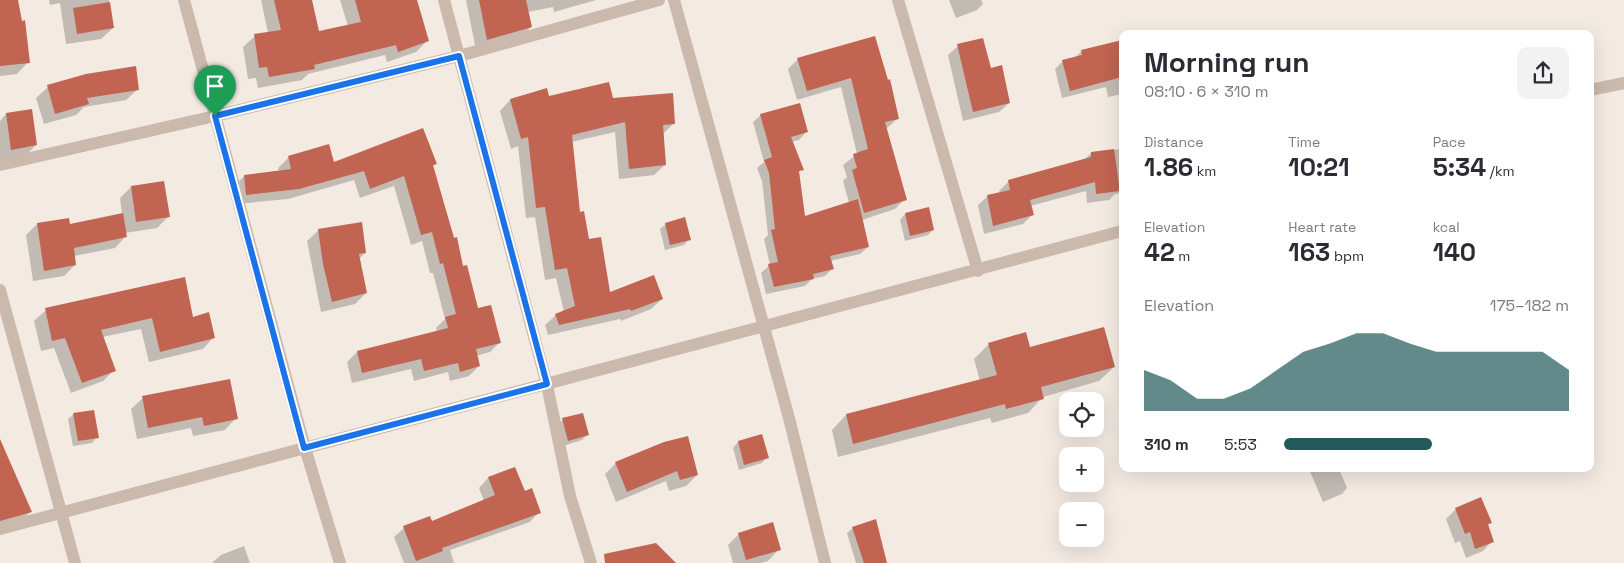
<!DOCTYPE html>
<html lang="en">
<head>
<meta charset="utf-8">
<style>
  :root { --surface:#fff; --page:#f2f2f3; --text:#2b2b33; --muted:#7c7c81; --accent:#225a5a }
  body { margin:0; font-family:"Space Grotesk",sans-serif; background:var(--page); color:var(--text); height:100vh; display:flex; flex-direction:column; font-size:19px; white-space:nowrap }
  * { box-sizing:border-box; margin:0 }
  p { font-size:16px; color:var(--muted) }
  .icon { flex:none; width:28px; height:28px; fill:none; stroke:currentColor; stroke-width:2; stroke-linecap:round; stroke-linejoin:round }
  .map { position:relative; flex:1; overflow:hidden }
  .panel { position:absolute; left:1119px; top:30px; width:475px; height:442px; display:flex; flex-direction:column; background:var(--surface); border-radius:10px; box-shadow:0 5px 20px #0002 }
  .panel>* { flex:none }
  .tools { position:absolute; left:1059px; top:392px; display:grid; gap:10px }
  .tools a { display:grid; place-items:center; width:45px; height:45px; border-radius:10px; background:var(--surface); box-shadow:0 5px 20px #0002; font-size:25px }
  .pin { position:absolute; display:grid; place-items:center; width:42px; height:42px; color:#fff; margin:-51px -21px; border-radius:50% 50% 50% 0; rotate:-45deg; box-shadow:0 0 5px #0007 }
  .pin .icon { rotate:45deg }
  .round { display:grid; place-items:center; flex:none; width:52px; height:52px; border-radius:10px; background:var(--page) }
  .overview { display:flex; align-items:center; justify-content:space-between; height:85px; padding:0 25px }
  h1 { font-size:28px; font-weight:600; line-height:38px }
  .figures { display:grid; grid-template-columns:repeat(3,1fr); gap:8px; height:85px; padding:5px 25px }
  .figures div { display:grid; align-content:center }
  .figures b { font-size:25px; font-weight:600 }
  .figures small { font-size:14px; font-weight:400 }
  .figures p { font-size:14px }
  .chart { height:140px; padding:10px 25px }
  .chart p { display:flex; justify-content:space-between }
  .chart svg { width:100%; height:90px; margin-top:5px; fill:var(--accent); opacity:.7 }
  ul { padding:0 25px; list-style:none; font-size:16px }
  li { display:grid; grid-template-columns:80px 60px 1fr; align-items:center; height:38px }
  li i { height:12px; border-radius:6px; background:var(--accent) }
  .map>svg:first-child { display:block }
</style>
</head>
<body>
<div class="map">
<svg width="1624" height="563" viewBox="0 0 1624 563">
  <rect width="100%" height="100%" fill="#f3eae2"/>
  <g fill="#0003">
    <path d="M0,0H17L28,62L17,74L0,76Z"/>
    <path d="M49,0H109L113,28L101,39L66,44L60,3L50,5Z"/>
    <path d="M261,0H311L318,32L348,26L340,0H415L427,41L416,52L387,62L385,55L308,74L302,80L258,88L256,78L248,79L243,47L255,36L268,33Z"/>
    <path d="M466,0H596L554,12L553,7L528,12L531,27L520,38L476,50Z"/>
    <path d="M949,0H981L983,4L977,10L956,18Z"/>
    <path d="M874,37L898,118L886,129L905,199L895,209L862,220L868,247L860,254L830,261L832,269L825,276L812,279L805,286L766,294L761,273L770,265L764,239L768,235L762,181L757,168L764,162L753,122L761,115L806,132L799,140L791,142L802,169L798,173L804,218L849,203L843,181L847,177L843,165L857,154L841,87L797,100L788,69L798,59Z"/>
    <path d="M1122,42V94L1108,97L1106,87L1062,98L1055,69L1063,61L1074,58L1082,51Z"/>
    <path d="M958,46L990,69L1009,103L999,112L963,121L948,55Z"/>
    <path d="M48,87L138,89L126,100L84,107L76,115L44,124L36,98Z"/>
    <path d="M546,90L548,98L612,99L674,123L663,134L665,165L654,175L619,179L615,132L571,142L579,214L609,294L662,299L651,309L621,321L620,319L548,335L545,325L556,315L564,312L556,278L545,280L535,217L526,218L518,146L511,149L500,111L510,100Z"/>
    <path d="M6,114L36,145L25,156L0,160V121Z"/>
    <path d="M1122,149V193L1115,194L1109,200L1087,203L1086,191L1030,206L1032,215L1023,224L984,234L978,205L988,196L1000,193L999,191L1009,181L1084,160L1091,153Z"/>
    <path d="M288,158L333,164H435L432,167L477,310L500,342L490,352L476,356L479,366L469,376L450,381L448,372L414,381L411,369L352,383L347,362L357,352L437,332L436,328L445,319L433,273H430L422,241L411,245L394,186L360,198L354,180L288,199L237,204L234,186L244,176L279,172L278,168Z"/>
    <path d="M131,187L168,217L157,228L125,233L126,236L115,248L74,256L75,265L64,276L33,281L26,235L37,224L68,219L69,225L122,214L120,198Z"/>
    <path d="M928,209L933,230L928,235L905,241L900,220L905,214Z"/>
    <path d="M666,224L689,239L684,245L665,250L660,229Z"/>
    <path d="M319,230L365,253L359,259L366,293L355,304L321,312L307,241Z"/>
    <path d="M46,310L192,318L214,337L203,349L149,362L141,329L102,337L114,370L103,381L71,393L54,348L41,351L34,321Z"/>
    <path d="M989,344L1030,349L1114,367L1099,381L1043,397L1028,413L992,423L990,418L838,457L832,430L846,415L980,381L974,359Z"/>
    <path d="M143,398L236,418L225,430L193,436L191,428L137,439L131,409Z"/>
    <path d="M74,414L97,437L92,443L73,446L68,419Z"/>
    <path d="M563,420L588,434L582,440L563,446L557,425Z"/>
    <path d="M761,435L767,457L762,463L739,470L733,448L738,442Z"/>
    <path d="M0,441L30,512L20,522L0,528Z"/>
    <path d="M664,443L697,475L686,486L669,491L666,481L616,502L605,474L616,463Z"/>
    <path d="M515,468L524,493L539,512L530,522L450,550L454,563H404L394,537L404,528L431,523L484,501L479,488L488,478Z"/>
    <path d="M1309,469H1339L1347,488L1342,494L1323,502Z"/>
    <path d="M1456,509L1491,522L1487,526L1492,541L1483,551L1466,558L1460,541L1455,543L1446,519Z"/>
    <path d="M853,528L885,563H856L847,533Z"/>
    <path d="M739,534L779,549L768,561L760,563H733L728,545Z"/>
    <path d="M244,546L250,563H212L221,555Z"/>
  </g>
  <g fill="#c16451">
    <path d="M0,0H18L22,21L25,20L30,63L0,66Z"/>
    <path d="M274,0H312L319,31L361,22L355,0H417L429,41L398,52L396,45L314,65L315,69L269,77L267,67L259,68L254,34L281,30Z"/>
    <path d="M479,0H526L532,27L487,40Z"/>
    <path d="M110,2L114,28L77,34L73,8Z"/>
    <path d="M875,36L888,80L890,79L899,119L885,122L907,200L864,213L852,170L857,168L853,154L868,149L851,78L807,91L797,58Z"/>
    <path d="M983,38L991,68L1002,65L1010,103L973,112L957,44Z"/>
    <path d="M1122,40V77L1070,91L1062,60L1082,55L1081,50Z"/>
    <path d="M136,66L139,90L87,98L89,104L55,114L47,85L86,74Z"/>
    <path d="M609,82L613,98L673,93L675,124L663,125L666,165L629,169L625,122L572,135L580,212L584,211L589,239L601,237L610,292L654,275L663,299L631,311L630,309L559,325L555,314L575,306L567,268L555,270L545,207L536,208L528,137L521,139L510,99L547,88L549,96Z"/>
    <path d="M800,103L808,132L791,137L804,170L799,171L805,216L858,199L869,247L830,256L834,269L813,274L814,279L774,287L768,264L778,262L771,230L775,229L769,173L764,160L772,157L760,114Z"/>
    <path d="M32,109L37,145L11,150L6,113Z"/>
    <path d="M423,128L437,164L433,165L454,238L457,237L463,266L467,265L478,308L491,305L501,343L476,349L480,366L460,372L458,363L424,371L421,359L362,373L357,351L448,328L445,317L456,314L443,263L440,264L432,232L421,235L404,176L370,189L364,171L299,189L246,195L244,175L291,169L288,156L329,144L334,162Z"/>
    <path d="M1114,149L1120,191L1096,194L1095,182L1030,200L1034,215L993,226L987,195L1010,190L1008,180L1091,157V152Z"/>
    <path d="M164,181L170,217L136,222L131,186Z"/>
    <path d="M929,207L934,230L910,236L905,213Z"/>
    <path d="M123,213L127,237L74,248L76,265L44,271L37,223L69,218L70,224Z"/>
    <path d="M685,217L691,240L670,245L665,223Z"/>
    <path d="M362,222L366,253L359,254L367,293L332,302L323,264L318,229Z"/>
    <path d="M185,277L193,317L209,312L215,338L160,352L152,318L101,330L116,371L82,383L65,338L52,341L45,308Z"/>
    <path d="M1104,327L1115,367L1041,387L1044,399L1006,409L1005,404L853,444L846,414L997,375L988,343L1026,332L1030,347Z"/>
    <path d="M230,379L238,419L204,426L202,417L148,428L142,396Z"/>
    <path d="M94,410L99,438L78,441L73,413Z"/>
    <path d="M583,413L589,435L568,441L562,418Z"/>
    <path d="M762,434L769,458L744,465L738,441Z"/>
    <path d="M688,436L698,475L680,480L677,471L627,492L615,462L664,442Z"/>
    <path d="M0,439L32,512L0,521Z"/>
    <path d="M515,467L525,491L532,488L541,513L442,548L443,551L416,561L403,526L430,516L432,521L495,495L488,477Z"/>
    <path d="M1481,497L1492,523L1488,524L1494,542L1475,549L1470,532L1465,534L1455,508Z"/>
    <path d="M876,519L887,563H864L852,527Z"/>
    <path d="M773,522L781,550L746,560L738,533Z"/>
    <path d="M656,543L676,563H605L604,554Z"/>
  </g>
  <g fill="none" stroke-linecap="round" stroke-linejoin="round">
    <g stroke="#cbb9ad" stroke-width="12">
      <path d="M184,0L305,448L340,563"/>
      <path d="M444,0L547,385L570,496L591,563"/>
      <path d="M674,0L789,418L825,563"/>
      <path d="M898,0L978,271"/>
      <path d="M1590,90L1624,83"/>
      <path d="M0,165L215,116L459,56L659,0"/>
      <path d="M0,290L75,563"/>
      <path d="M0,529L1122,231"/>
    </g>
  </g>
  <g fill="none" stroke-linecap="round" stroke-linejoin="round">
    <g stroke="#fff" stroke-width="10">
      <path id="route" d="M459,56L547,384L304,448L215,116Z"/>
    </g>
    <use href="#route" stroke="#1a73e8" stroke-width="6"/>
  </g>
</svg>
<div class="tools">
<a><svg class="icon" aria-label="locate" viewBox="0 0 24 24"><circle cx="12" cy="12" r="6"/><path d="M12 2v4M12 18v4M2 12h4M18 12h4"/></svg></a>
<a>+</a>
<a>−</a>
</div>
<div class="pin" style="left:215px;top:116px;background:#1e9e55"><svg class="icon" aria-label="arrive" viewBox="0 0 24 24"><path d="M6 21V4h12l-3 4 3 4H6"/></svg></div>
<section class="panel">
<div class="overview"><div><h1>Morning run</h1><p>08:10 · 6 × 310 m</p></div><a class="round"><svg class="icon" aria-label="share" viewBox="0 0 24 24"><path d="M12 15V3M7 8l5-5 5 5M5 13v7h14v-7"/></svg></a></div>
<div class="figures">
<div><p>Distance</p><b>1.86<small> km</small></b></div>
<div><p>Time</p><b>10:21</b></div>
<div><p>Pace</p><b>5:34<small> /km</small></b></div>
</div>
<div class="figures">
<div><p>Elevation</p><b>42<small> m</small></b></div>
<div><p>Heart rate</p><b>163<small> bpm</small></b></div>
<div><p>kcal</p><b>140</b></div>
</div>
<div class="chart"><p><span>Elevation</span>175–182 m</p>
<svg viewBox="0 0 160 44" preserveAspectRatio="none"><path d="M0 44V24L10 29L20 38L30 38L40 33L50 24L60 15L70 11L80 6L90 6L100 11L110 15L120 15L130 15L140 15L150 15L160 24V44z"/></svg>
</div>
<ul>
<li><b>310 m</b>5:53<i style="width:52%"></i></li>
</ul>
</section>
</div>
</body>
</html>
